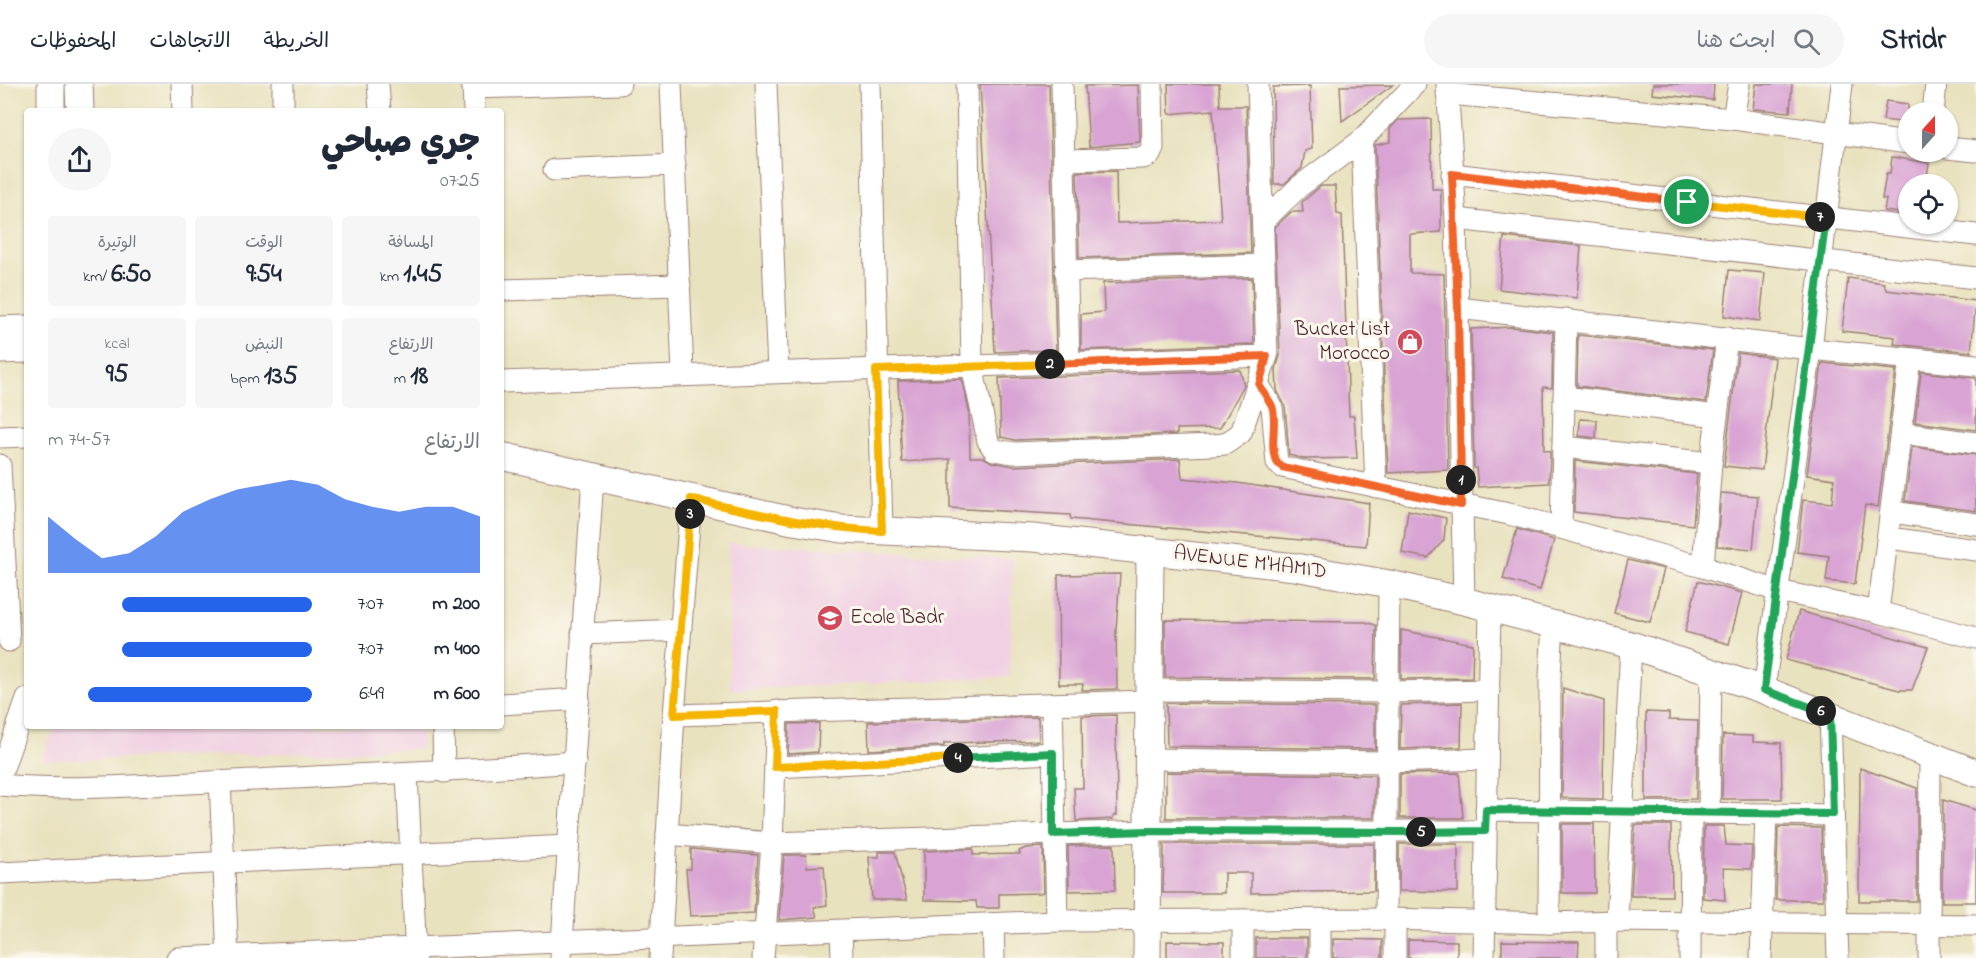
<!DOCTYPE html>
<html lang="ar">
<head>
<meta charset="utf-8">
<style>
  :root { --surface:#fff; --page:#f6f6f7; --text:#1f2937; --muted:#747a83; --line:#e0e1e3; --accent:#2563eb }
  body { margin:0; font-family:"Indie Flower","Playpen Sans Arabic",sans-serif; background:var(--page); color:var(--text); direction:rtl; height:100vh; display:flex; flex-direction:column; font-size:22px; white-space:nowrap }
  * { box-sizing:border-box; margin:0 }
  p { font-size:20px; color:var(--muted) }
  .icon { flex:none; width:33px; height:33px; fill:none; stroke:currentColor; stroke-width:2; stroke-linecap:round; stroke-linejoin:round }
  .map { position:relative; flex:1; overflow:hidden; direction:ltr }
  .drawer { position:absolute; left:24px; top:24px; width:480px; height:621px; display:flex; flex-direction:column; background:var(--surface); border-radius:6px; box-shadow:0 2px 4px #0004; direction:rtl }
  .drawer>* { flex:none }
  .needle { width:39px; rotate:21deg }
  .fabs { position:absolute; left:1898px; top:18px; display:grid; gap:12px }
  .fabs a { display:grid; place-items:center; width:60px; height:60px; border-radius:50%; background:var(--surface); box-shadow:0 2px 4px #0004; font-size:30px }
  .pin { position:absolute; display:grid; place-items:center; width:51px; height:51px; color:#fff; margin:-26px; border:3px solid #fff; border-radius:50%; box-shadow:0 2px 6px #0007 }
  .km { position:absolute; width:30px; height:30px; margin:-15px; border-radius:50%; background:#222; color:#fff; font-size:16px; line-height:30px; text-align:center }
  .round { display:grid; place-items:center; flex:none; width:63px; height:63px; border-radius:32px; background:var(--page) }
  .headline { display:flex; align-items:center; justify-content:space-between; height:102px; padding:0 24px }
  h1 { font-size:33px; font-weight:800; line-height:45px }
  .metrics { display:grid; grid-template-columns:repeat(3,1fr); gap:9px; height:102px; padding:6px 24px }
  .metrics div { display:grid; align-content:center; border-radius:6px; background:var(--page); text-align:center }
  .metrics b { font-size:26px; font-weight:800 }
  .metrics small { font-size:16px; font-weight:400 }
  .metrics p { font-size:16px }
  .chart { height:168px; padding:12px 24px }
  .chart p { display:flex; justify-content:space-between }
  .chart svg { width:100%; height:108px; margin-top:6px; fill:var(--accent); opacity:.7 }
  ul { padding:0 24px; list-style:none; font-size:20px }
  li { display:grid; grid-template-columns:96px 72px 1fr; align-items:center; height:45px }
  li i { height:15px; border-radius:8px; background:var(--accent) }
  header { display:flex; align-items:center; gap:36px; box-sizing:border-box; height:84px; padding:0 30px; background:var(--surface); border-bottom:2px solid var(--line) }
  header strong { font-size:28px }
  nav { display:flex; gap:33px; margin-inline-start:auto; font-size:21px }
  .search { width:420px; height:54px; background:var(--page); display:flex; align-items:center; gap:15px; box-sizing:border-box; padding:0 21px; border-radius:33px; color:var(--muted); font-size:22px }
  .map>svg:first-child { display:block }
</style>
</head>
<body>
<header>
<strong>Stridr</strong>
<div class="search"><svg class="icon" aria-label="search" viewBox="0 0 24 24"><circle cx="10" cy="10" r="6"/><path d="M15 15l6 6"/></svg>ابحث هنا</div>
<nav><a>الخريطة</a><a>الاتجاهات</a><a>المحفوظات</a></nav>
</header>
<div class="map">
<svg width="1976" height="874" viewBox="0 0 1976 874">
  <rect width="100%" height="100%" fill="#fbf7ec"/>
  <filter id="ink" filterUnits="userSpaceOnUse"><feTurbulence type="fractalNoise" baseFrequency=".0167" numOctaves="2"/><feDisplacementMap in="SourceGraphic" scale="12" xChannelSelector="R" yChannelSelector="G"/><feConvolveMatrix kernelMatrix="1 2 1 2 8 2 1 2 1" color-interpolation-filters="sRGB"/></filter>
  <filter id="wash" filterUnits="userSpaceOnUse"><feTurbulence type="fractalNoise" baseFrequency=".008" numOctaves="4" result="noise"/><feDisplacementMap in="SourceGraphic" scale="24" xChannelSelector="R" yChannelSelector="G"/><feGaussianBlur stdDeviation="1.35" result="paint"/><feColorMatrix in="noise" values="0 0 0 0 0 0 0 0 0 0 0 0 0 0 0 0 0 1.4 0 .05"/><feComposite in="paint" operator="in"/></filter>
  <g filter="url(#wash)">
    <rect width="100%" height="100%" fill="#e9e2bf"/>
    <g fill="#f1d0e3">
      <path d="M728,459L1013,475L1009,593L730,606Z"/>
      <path d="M55,642H422L421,665L41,677Z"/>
    </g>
    <g id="blocks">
      <g fill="#d9a4d4">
        <path d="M980,0H1049L1056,266L995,268Z"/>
        <path d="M1168,0H1219L1220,22H1246L1251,169L1079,174L1077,88L1116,87L1117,139L1221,136L1213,26L1169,30Z"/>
        <path d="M1653,0H1714L1713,16L1652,10Z"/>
        <path d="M1756,0H1792L1790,28L1753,25Z"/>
        <path d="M1138,1L1140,58L1089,63L1085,2Z"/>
        <path d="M1393,1L1342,37L1340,2Z"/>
        <path d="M1310,2L1312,65L1305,67L1302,84L1284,100H1274L1273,3Z"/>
        <path d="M1886,17L1908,20V39L1883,36Z"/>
        <path d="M1431,35L1432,105H1441V148L1410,150V189L1444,190L1448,386L1388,389L1375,61L1390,58V45L1398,36Z"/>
        <path d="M1892,73L1929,79L1926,100H1908V130L1884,127L1886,115H1882L1886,90H1890Z"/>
        <path d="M1321,102H1335L1337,130L1342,131L1349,332H1354L1357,374L1305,375L1289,371L1285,322L1277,306L1276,285L1280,272L1275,143L1291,128H1303L1302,118Z"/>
        <path d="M1504,153L1581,162L1577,214L1499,205Z"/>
        <path d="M1729,186L1765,189L1760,237L1724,232Z"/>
        <path d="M1252,194L1254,260L1081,266V230L1104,228L1103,199Z"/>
        <path d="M1848,194L1884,199L1886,206L1976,217L1971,268L1894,260L1895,253L1842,247Z"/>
        <path d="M1512,243L1553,248L1552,304L1543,303L1544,366L1550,367L1549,399L1478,403L1476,384H1474L1471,245Z"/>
        <path d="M1578,251L1713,266L1706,318L1577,302Z"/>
        <path d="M1738,269L1775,274L1762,386L1724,382Z"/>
        <path d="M1822,279L1896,286L1878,423L1865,421L1855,500L1826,497L1829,472L1797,468L1803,416L1832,419L1834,395L1807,391Z"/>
        <path d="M1240,286L1244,301L1220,344L1177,345V350L1015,356L1001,353L999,294Z"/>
        <path d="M1921,288L1976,294V346L1915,338Z"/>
        <path d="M962,295L969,327L970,373H983L992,378L1014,382L1180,375L1182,394L1237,399L1369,419L1366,462L1071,435L1070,431L950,424V375L902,378L898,297Z"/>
        <path d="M1580,335L1597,336L1596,354L1579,352Z"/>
        <path d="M1912,363L1976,371V427L1905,417Z"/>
        <path d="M1575,377L1697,390L1693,441L1574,428Z"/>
        <path d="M1721,409L1758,412L1753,465L1717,462Z"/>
        <path d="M1408,426L1446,434L1444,456L1428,474L1402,469Z"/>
        <path d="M1517,445L1554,456L1540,506L1503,495Z"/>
        <path d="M1628,476L1664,485L1650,538L1614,529Z"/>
        <path d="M1120,490L1116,546L1117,605L1082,606L1083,600H1059L1058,491Z"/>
        <path d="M1698,497L1742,509L1729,560L1685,548Z"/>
        <path d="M1799,527L1928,563L1912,606H1899L1786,576Z"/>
        <path d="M1165,536L1365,538L1376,541L1375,595L1165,593Z"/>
        <path d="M1401,546L1473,560L1472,594L1401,595Z"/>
        <path d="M1563,604L1604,617L1603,715L1562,714Z"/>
        <path d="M1166,619L1375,621V665L1167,662Z"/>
        <path d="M1462,619L1461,663L1400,665L1401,621Z"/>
        <path d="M1646,628L1669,629V636L1698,637L1696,715L1646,716Z"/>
        <path d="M1116,631L1117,731L1113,732V735L1076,737L1074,704H1083L1082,632Z"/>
        <path d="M1038,633L1039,657L944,659V662L869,666L868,638Z"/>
        <path d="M819,639L818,668L788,670L789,640Z"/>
        <path d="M1723,651L1753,652V658L1781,659L1782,715H1722Z"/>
        <path d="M1860,684L1917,704V817H1859Z"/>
        <path d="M1166,688L1375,691L1374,734H1166Z"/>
        <path d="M1459,689L1463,734H1400V690Z"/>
        <path d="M1943,716L1976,726V818H1942Z"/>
        <path d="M1562,740H1594L1595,809H1562Z"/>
        <path d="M1635,741H1671L1672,812H1631Z"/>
        <path d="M1704,742H1724L1726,761L1752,762L1751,785L1723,784L1725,816L1703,814Z"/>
        <path d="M1778,743L1821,744L1823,816H1776Z"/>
        <path d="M1164,760H1374V807L1251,809V789H1224V809H1163Z"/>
        <path d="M1399,760H1458V808L1399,807Z"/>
        <path d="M1114,761L1115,806L1069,807L1068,762Z"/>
        <path d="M1043,763L1044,808L1041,809L999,810V824H977L976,817L924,816V767L973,765V771L1020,770L1019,767L1026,764Z"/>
        <path d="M691,765L758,771L754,829L690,832L686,785H691Z"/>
        <path d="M879,768H895L907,816H872L869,773H879Z"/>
        <path d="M784,771H806L807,783L824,782L827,821L814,823L817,833L779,836Z"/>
        <rect x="1256" y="854" width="51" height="20"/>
        <path d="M1333,855L1382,856V874H1333Z"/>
        <path d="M1408,856L1457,857V874H1408Z"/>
        <path d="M1167,857L1224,858V874H1167Z"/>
        <path d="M1502,857L1579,858L1578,874H1502Z"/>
      </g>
    </g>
  </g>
  <g filter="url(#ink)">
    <use href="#blocks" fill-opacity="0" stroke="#9a8075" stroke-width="1.5"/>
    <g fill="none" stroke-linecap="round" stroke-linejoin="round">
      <g stroke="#9a8075" stroke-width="23">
        <g id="minor">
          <path d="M182,0L183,27"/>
          <path d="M283,0V27"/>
          <path d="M378,0L380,27"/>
          <path d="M473,0L474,27"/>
          <path d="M671,0L683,290"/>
          <path d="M766,0L778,288"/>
          <path d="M870,0L882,447"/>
          <path d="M967,0L972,282L988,357L994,366L1014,369L1212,361L1225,360L1241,349L1267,272L1258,0"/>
          <path d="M1062,0L1069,279"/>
          <path d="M1447,0L1456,135L1464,517"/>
          <path d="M473,4L620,0"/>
          <path d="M1447,10L1733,35L1908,59"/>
          <path d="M1933,28L1936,0"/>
          <path d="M1733,35L1739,0"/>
          <path d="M1362,56L1376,403"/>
          <path d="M1947,64L1976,67"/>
          <path d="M1064,76L1143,74L1150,71L1153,64L1152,0"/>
          <path d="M554,86L675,81"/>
          <path d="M1452,90L1976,151"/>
          <path d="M1456,135L1976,194"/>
          <path d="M1263,137L1300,102L1362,56L1415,0"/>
          <path d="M1065,187L1264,181"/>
          <path d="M501,206L680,201"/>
          <path d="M1458,224L1811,265L1976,281"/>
          <path d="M501,298L1267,272"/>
          <path d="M1259,301L1272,323L1277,379L1282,383L1509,430L1703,483L1778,507L1878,528L1976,554"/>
          <path d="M1564,313L1717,332"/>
          <path d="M1901,349L1976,359"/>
          <path d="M0,353L27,352"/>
          <path d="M1563,363L1711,379"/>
          <path d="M0,381L9,557"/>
          <path d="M1892,428L1976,440"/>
          <path d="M1561,444L1566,235"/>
          <path d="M1889,454L1976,466"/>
          <path d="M1703,483L1711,379L1727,254"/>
          <path d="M1878,528L1910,275"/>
          <path d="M582,550L681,546"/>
          <path d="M1149,606L1388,608L1489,606"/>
          <path d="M1764,606L1811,265L1842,0"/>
          <path d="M501,620L579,615"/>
          <path d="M1052,620L1057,837"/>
          <path d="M674,631L1149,617"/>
          <path d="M1830,631L1838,874"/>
          <path d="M443,642L444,688"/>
          <path d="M1149,675L1388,678L1487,675"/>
          <path d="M775,683L1053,669"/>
          <path d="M407,689L416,874"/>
          <path d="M0,693L27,615"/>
          <path d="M220,697L228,874"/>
          <path d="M0,701C77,708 156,700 233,697C347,691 461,687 575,678"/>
          <path d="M1486,726L1833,731"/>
          <path d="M1709,729L1711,588"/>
          <path d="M667,750L772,759L1148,747H1485"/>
          <path d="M0,789L568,762"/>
          <path d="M1386,835L1389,500"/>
          <path d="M1243,836V874"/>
          <path d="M1320,836V874"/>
          <path d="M1617,837L1631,561"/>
          <path d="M1549,839L1550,593L1553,540"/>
          <path d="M993,840L994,874"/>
          <path d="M841,847L842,874"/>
          <path d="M177,874L1057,837L1386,835L1549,839L1617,837L1976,841"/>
          <path d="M561,874L593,394"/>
          <path d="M660,874L674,631L691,415"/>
          <path d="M763,874L772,759L777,627"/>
          <path d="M1395,874V836"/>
          <path d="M1484,874L1490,524"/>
          <path d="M1606,874V839"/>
          <path d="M1690,874L1691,729"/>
          <path d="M1761,874L1766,730"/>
          <path d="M1929,874L1930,671"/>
        </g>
      </g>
      <g stroke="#9a8075" stroke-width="29">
        <g id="tertiary">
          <path d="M51,0V27"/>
          <path d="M79,0L80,27"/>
          <path d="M0,246L27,245"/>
          <path d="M0,266L27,265"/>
          <path d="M501,372L793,437L842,445L1033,454L1295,483L1389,500L1464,517L1631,561L1764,606L1976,689"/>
          <path d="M1147,874L1150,466"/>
        </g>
      </g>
      <use href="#minor" stroke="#fff" stroke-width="21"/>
      <use href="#tertiary" stroke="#fff" stroke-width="27"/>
    </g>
  </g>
  <g fill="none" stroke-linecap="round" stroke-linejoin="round" filter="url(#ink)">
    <g stroke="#fff" stroke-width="12">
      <path id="split-1" d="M1461,396L1458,224L1452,90L1687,118"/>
    </g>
    <g stroke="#fff" stroke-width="12">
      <path id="split-2" d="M1050,280L1267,272L1259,301C1263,308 1269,315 1272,322C1279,339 1265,372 1282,383L1461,421V396"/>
    </g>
    <g stroke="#fff" stroke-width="12">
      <path id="split-3" d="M690,430L691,415C755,429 817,444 882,447L876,286L1050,280"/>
    </g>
    <g stroke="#fff" stroke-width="12">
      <path id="split-4" d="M690,430L674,631L777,627L775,683L958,674"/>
    </g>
    <g stroke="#fff" stroke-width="12">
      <path id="split-5" d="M958,674L1053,669V750L1148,747L1421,748"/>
    </g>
    <g stroke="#fff" stroke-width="12">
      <path id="split-6" d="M1421,748L1485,747L1486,726L1833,730L1830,631L1821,627"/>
    </g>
    <g stroke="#fff" stroke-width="12">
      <path id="split-7" d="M1820,133L1826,134L1764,606L1821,627"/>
    </g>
    <g stroke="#fff" stroke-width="12">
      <path id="split-8" d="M1687,118L1820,133"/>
    </g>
    <use href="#split-1" stroke="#f0652b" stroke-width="8"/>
    <use href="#split-2" stroke="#f0652b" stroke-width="8"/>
    <use href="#split-3" stroke="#f5b400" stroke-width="8"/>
    <use href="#split-4" stroke="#f5b400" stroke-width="8"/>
    <use href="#split-5" stroke="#22a559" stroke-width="8"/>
    <use href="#split-6" stroke="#22a559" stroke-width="8"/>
    <use href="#split-7" stroke="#22a559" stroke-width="8"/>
    <use href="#split-8" stroke="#f5b400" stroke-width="8"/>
  </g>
  <defs>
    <g id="shop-disc" transform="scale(1.35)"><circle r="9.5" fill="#d1495b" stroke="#fbf7ec"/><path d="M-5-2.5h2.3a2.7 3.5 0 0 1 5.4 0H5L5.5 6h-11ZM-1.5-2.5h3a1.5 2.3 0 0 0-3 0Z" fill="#fff"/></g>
    <g id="school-disc" transform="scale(1.35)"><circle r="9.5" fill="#d1495b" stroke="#fbf7ec"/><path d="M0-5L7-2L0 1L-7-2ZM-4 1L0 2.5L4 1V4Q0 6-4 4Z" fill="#fff"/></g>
  </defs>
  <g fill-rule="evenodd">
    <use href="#shop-disc" x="1410" y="258"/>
    <use href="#school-disc" x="830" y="534"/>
  </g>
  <g text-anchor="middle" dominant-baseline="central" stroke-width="6" stroke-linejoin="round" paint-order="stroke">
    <g font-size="21" fill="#4a1f2b" stroke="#fbf7ec" text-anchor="end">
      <text x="1390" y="246">Bucket List<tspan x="1390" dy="24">Morocco</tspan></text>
      <text x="850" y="534" text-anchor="start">Ecole Badr</text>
    </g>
    <g font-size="21" fill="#4a1f2b" stroke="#fbf7ec">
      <text transform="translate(1250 479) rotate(7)">AVENUE M'HAMID</text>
    </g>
  </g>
</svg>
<div class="fabs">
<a><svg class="needle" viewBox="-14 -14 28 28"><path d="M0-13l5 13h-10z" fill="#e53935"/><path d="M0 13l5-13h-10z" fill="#747a83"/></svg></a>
<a><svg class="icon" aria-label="locate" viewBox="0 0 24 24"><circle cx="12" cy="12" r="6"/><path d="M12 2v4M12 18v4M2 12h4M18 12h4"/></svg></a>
</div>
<div class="pin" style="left:1687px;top:118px;background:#1e9e55"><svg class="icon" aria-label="arrive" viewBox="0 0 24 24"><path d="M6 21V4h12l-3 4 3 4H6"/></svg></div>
<b class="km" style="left:1461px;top:396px">1</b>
<b class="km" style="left:1050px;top:280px">2</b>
<b class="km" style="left:690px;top:430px">3</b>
<b class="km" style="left:958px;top:674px">4</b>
<b class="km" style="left:1421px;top:748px">5</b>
<b class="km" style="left:1821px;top:627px">6</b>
<b class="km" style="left:1820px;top:133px">7</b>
<section class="drawer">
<div class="headline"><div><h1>جري صباحي</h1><p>07:25</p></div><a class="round"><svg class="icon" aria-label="share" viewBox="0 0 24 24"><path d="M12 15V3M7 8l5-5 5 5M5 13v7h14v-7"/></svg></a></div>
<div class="metrics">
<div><p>المسافة</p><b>1.45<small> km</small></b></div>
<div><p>الوقت</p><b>9:54</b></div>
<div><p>الوتيرة</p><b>6:50<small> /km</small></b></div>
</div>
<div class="metrics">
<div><p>الارتفاع</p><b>18<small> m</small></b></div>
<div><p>النبض</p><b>135<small> bpm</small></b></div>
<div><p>kcal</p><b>95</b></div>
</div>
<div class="chart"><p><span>الارتفاع</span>57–74 m</p>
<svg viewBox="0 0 160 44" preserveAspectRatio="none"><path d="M0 44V21L10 30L20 38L30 36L40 29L50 19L60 14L70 10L80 8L90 6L100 8L110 14L120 17L130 19L140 17L150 17L160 21V44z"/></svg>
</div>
<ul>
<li><b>200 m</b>7:07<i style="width:72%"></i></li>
<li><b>400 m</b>7:07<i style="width:72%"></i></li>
<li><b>600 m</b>6:49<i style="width:85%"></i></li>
</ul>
</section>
</div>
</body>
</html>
